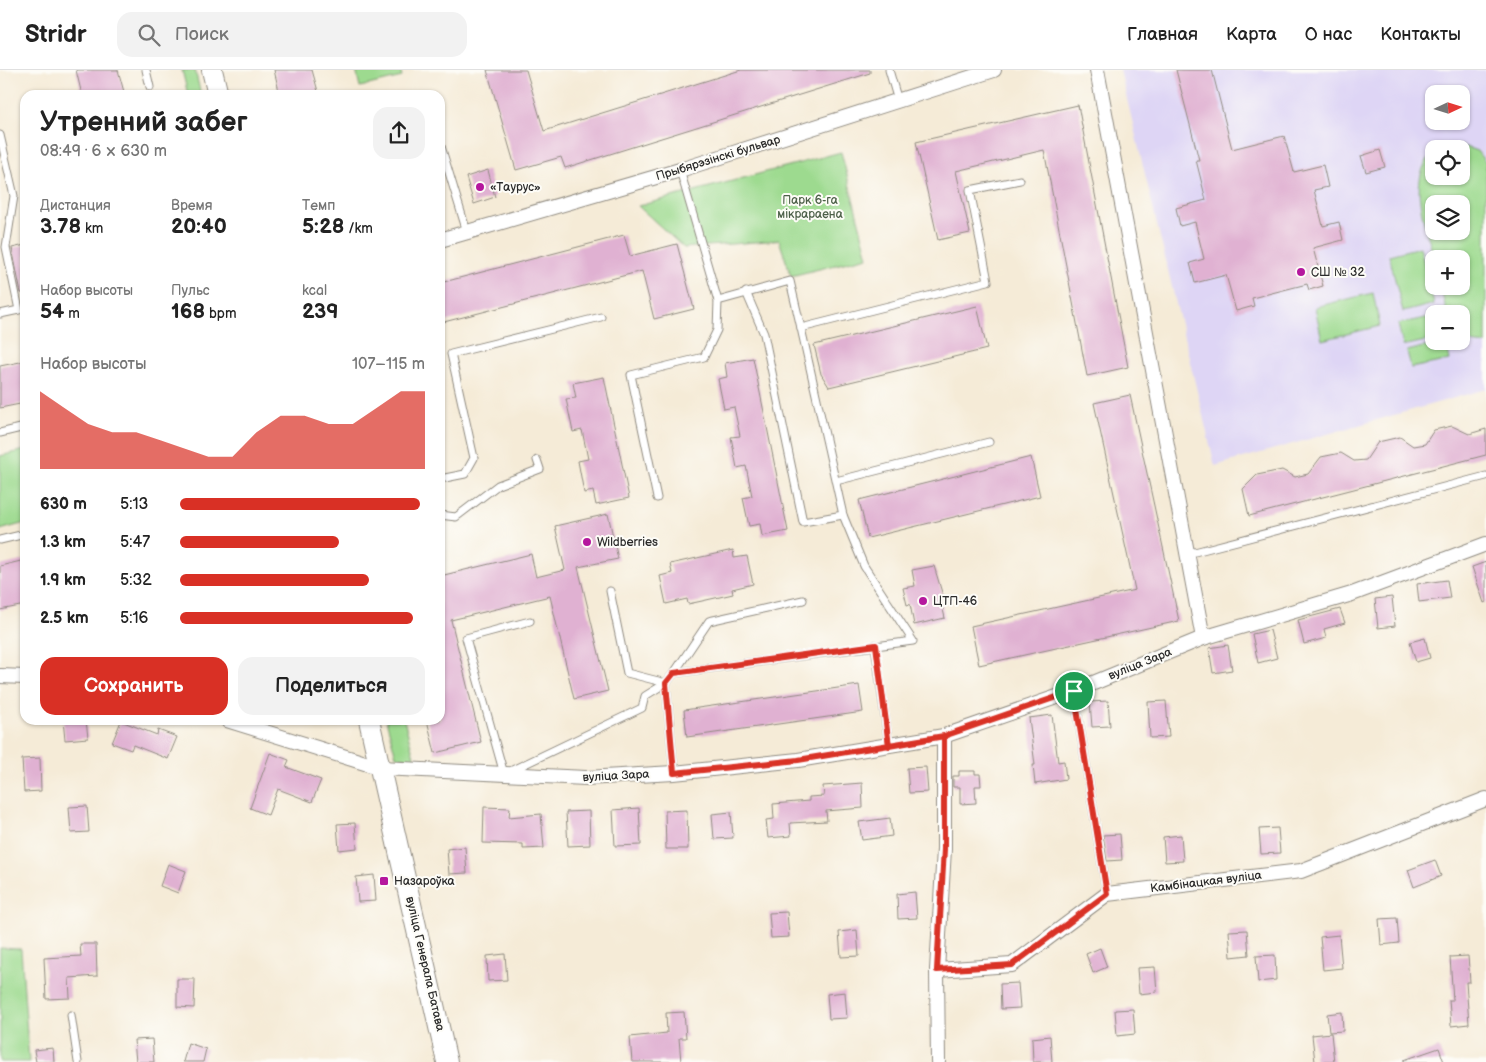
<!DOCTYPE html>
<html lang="ru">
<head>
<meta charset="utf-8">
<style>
  :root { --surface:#fff; --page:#f2f2f2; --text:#222; --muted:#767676; --line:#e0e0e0; --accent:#d93025 }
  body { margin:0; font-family:"Balsamiq Sans",sans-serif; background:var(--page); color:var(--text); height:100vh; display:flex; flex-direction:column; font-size:19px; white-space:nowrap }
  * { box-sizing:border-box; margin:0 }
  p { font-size:16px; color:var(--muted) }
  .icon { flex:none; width:28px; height:28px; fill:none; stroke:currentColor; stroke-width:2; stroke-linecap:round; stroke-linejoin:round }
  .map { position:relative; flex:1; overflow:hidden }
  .panel { position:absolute; left:20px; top:20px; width:425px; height:635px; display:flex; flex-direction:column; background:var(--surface); border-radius:15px; box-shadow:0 1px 4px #0004 }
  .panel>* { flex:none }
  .needle { width:32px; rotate:86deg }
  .fabs { position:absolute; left:1425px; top:15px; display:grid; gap:10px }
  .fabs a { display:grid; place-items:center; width:45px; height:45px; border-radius:10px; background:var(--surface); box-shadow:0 1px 4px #0004; font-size:25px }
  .pin { position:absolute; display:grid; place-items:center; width:42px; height:42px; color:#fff; margin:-21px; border:2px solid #fff; border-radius:50%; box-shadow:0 1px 5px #0007 }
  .round { display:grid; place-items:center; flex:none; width:52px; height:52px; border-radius:15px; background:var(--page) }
  .head { display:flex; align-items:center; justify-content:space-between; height:85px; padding:0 20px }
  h1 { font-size:28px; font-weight:700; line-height:38px }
  .stats { display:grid; grid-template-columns:repeat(3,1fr); gap:8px; height:85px; padding:5px 20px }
  .stats div { display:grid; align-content:center }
  .stats b { font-size:21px; font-weight:700 }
  .stats small { font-size:14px; font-weight:400 }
  .stats p { font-size:14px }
  .chart { height:140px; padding:10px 20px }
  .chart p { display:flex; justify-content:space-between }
  .chart svg { width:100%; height:90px; margin-top:5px; fill:var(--accent); opacity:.7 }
  .cta { display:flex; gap:10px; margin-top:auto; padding:10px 20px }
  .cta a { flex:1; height:58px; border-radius:15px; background:var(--accent); color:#fff; font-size:20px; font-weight:700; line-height:58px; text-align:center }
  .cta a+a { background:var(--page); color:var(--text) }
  ul { padding:0 20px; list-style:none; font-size:16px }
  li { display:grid; grid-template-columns:80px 60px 1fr; align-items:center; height:38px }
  li i { height:12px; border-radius:6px; background:var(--accent) }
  header { display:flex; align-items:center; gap:30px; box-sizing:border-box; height:70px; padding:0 25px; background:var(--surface); border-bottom:1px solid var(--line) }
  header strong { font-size:24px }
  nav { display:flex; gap:28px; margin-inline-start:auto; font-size:18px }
  .search { width:350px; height:45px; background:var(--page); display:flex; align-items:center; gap:12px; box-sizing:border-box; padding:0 18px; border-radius:15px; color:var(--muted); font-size:19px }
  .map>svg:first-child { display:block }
</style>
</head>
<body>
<header>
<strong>Stridr</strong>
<div class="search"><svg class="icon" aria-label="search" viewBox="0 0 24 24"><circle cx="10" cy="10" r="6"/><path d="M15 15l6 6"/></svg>Поиск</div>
<nav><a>Главная</a><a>Карта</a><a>О нас</a><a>Контакты</a></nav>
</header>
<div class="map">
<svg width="1486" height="992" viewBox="0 0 1486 992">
  <rect width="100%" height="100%" fill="#fdfcf7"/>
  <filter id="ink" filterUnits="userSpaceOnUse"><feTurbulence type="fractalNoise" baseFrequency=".02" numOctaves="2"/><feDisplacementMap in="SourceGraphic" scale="10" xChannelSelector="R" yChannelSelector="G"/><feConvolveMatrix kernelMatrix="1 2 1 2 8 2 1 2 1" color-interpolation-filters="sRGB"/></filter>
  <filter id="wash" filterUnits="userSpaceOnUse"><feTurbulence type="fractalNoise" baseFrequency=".0096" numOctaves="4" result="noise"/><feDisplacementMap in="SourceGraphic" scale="20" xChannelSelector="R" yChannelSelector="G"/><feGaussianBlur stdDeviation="1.12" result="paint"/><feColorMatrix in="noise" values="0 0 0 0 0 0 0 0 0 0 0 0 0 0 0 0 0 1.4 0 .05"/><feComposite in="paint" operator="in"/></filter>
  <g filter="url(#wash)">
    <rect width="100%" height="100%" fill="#f5ebd7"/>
    <path fill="#ded5f5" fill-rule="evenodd" d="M1120,0H1486V319L1215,396ZM1434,24H1461V51H1434ZM1434,79H1461V106H1434ZM1434,134H1461V161H1434ZM1434,189H1461V216H1434ZM1434,244H1461V271H1434Z"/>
    <g fill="#9dda8f" stroke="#64825d" fill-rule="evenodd">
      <path d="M182,0H195L201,25H188Z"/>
      <path d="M356,0H400L402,7L360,17Z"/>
      <path d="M1460,75L1477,81L1486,93V274C1475,275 1469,273 1461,265V244L1447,243L1440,216H1461V189H1434C1426,154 1405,111 1434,82V106H1461V79H1441ZM1434,134H1461V161H1434Z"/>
      <path d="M841,82L868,187L791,206L779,170L684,178L638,136Z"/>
      <path d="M1420,177L1434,234L1403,242L1389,185Z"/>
      <path d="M1373,223L1380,256L1322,270L1315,237Z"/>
      <path d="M1434,246V269L1403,276L1398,254Z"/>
      <path d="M1446,272L1450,290L1411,298L1407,281Z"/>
      <path d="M25,380V453L0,460V386Z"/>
      <path d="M386,650H404L415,690L396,686Z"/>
      <path d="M0,878L21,879L29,992H0Z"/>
    </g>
    <g id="blocks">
      <g fill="#e0b1d2">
        <path d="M76,0H118L124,22L112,25H82Z"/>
        <path d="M274,0H312L319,25H280Z"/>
        <path d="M487,0H526L544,61L741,0H870V3L565,98L561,87L516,100Z"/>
        <path d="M1176,0H1212L1232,79L1284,66L1294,102L1323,95L1328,117L1314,120L1323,156L1339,152L1343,170L1313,178L1323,216L1309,220L1307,214L1252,228L1254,236L1236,241L1226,205L1195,213L1190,193L1204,189L1195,152L1180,156L1176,138L1206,130L1196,90H1199Z"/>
        <path d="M1078,35L1128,297L1087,306L1044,80L956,101L970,163L938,170L916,72Z"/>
        <path d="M1380,80L1385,97L1366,102L1361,86Z"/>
        <path d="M488,100L495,127L474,134L466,107Z"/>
        <path d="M624,165L630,186L677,174L694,239L654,249L642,201L440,253V213Z"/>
        <path d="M25,175V223H21L12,178Z"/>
        <path d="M977,236L987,279L829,317L821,304L814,275Z"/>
        <path d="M753,288L788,461L762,466L760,454L749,456L743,428L752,426L746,396L737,398L731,367L740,366L734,337L724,339L718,309L727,307L725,293Z"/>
        <path d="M25,291V333L0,338V296Z"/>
        <path d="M604,307L629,428L596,435L593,421L584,423L578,391L588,389L582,360L573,362L566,329L576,328L573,313Z"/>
        <path d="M1130,325L1179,551L979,595L971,556L1135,520L1094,333Z"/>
        <path d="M1452,356L1469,364L1486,359V385L1249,446L1243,419L1257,405L1282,400L1295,407L1308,404L1321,387L1341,383L1354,391L1366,390L1378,372L1400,367L1413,376L1425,374L1434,360Z"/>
        <path d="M1031,387L1040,426L868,468L859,430Z"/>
        <path d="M608,444L618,489L578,497L608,621L574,629L550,526L451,550L481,672L435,683L427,650H440V506L531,484L536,507L565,500L555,456Z"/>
        <path d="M733,480L734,488L747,486L753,514L732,519L733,524L702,531L688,534L687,529L666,534L660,506L672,503L670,494Z"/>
        <path d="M25,490V535L0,540V496Z"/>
        <path d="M1486,492V532L1484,533L1472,497Z"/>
        <path d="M934,496L943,526L940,527L945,548L914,555L910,534L907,535L903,518L915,516L912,500Z"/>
        <path d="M1447,510L1450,528L1419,532L1417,514Z"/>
        <path d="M1392,527L1395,556L1378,558L1375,529Z"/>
        <path d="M1340,539L1345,553L1324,559L1326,568L1304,574L1298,550Z"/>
        <path d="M1270,560L1277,588L1258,593L1252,564Z"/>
        <path d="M1425,568L1430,588L1416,592L1410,572Z"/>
        <path d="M1228,575L1232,600L1213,603L1209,578Z"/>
        <path d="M859,615L863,642L687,667L684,640Z"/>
        <path d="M1108,631L1110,656L1092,657L1090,632Z"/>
        <path d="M1166,631L1169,667L1150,668L1148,632Z"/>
        <path d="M1052,645L1058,692L1064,691L1066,709L1035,714L1033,695H1035L1029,648Z"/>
        <path d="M63,650H86L88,668L65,670Z"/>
        <path d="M121,651L157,665L158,660L177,667L168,689L133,675L131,680L112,673Z"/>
        <path d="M270,683L289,690L286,697L321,710L312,732L278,719L268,745L250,738Z"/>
        <path d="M40,688L41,721L24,722L22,689Z"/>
        <path d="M926,697L928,722L909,723L907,698Z"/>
        <path d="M959,701H975V704H980L981,716H975L976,733L960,734V717H953V706H959Z"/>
        <path d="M862,713L863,738L826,741L827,751L790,753L791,766L768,768L766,750L774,749L773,734L809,731V727L824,726L823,716Z"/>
        <path d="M87,736L89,762L71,763L69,737Z"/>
        <path d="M484,737L510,738L509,747L541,744L544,778L523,779V774L483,773Z"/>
        <path d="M639,738L641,775L615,776L613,740Z"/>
        <path d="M687,740L688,779H666L665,741Z"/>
        <path d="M589,741L590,775L568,776L566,742Z"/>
        <path d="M731,742L733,768L714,769L712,744Z"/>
        <path d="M890,748L892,766L862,770L859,752Z"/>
        <path d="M355,753L357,778L339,780L337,754Z"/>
        <path d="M1278,758L1280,783L1261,784L1259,759Z"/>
        <path d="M1120,764L1122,790L1107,791L1103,765Z"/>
        <path d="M1181,765L1183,791L1165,792L1163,767Z"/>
        <path d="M465,777L467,803L449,804L447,779Z"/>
        <path d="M1435,790L1441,806L1414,817L1408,800Z"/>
        <path d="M168,794L186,801L178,823L160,816Z"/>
        <path d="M374,805L376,831L358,832L356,807Z"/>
        <path d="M915,822L917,848L898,849L897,824Z"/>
        <path d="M787,842L789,867L771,868L769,843Z"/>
        <path d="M1397,848L1399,873L1381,875L1379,849Z"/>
        <path d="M857,860L859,886L841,887L839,862Z"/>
        <path d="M1247,860L1249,885L1231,887L1229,861Z"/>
        <path d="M1339,865L1342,898L1323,900L1320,867Z"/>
        <path d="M80,874H96L97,906L69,908L70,928L46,929L44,888L81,886Z"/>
        <path d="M1100,878L1107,897L1093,903L1086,884Z"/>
        <path d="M505,884L507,910L488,911L487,886Z"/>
        <path d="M1275,885L1276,910L1258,912L1256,886Z"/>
        <path d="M1468,886L1470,912H1466L1469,954L1451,956L1449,930H1453L1450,887Z"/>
        <path d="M1155,897L1157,922L1139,924L1137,898Z"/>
        <path d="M177,909H195L194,938L177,937Z"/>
        <path d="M1018,913L1020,938L1001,939L1000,914Z"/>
        <path d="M845,922L847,948L829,949L827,924Z"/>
        <path d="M1133,939L1135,964L1117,966L1115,940Z"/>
        <path d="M684,942L686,968H679L681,992H632L630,967L667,963L666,943Z"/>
        <path d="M1342,942L1343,961L1329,962L1327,944Z"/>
        <path d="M1331,963L1334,992H1315L1312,965Z"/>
        <path d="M1050,966L1052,992H1033L1032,968Z"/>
        <path d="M152,969L154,992H136L134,970Z"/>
        <path d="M188,973L206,979L203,992H183Z"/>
        <path d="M53,978L54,992H36L34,980Z"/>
        <path d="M1439,978L1444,992H1404V990Z"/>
      </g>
    </g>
  </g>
  <g filter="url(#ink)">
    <use href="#blocks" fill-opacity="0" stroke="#908b81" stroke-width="1"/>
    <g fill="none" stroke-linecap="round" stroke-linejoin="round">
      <g stroke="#908b81" stroke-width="9">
        <g id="lane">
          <path d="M146,0L150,17"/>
          <path d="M889,0L898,31"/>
          <path d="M0,65L14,126L6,177L19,240L0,244"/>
          <path d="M440,73L467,162"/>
          <path d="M746,222L764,264L803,452L843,445"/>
          <path d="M718,231L790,211L801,258L988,211L970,120L1020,110"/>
          <path d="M0,363L25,357"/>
          <path d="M440,409L465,404L474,388L451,284L601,247"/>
          <path d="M836,411L989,372"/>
          <path d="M657,428L631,305L704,287L717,260L718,231L680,100"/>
          <path d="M440,445L456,447L498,415L540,399L537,390"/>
          <path d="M0,470L25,464"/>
          <path d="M1187,484L1486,406"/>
          <path d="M610,521L627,603L666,613"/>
          <path d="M530,551L466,568L504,704L642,638L645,626L666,613"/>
          <path d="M875,575L889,676"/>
          <path d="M674,603L709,551L803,530"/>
          <path d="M1074,621L1107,824"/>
          <path d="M674,703L666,613L674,603L913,571L864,496L843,445L801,258"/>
          <path d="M71,945L78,992"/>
        </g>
      </g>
      <g stroke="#908b81" stroke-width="16">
        <g id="street">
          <path d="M1097,0L1203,568"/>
          <path d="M440,170L680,100L994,0"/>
          <path d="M0,606L25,607"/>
          <path d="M227,650L381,698L586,708L674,703L798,690L944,666L1074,621L1203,568L1352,524L1486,474"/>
          <path d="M937,900L1012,895L1107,824L1301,801L1486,729"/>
          <path d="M938,992L937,900L944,779V666"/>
        </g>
      </g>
      <g stroke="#908b81" stroke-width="22">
        <g id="secondary">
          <path d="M212,0L218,25"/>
          <path d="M369,650L447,992"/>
        </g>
      </g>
      <use href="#lane" stroke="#fff" stroke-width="7"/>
      <use href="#street" stroke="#fff" stroke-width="14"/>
      <use href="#secondary" stroke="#fff" stroke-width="20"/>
    </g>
  </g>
  <g fill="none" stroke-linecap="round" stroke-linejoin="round" filter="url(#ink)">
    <g stroke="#fff" stroke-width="10">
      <path id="route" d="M1074,621L944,666L798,690L674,703L666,613L674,603L876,575L889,676L944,666V779L937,900L1012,895L1107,824L1074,621"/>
    </g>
    <use href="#route" stroke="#d93025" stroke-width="6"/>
  </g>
  <g fill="#b5179e" stroke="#fdfcf7" stroke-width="2">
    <circle cx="480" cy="117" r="5"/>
    <circle cx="1301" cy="202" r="5"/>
    <circle cx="587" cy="472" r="5"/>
    <circle cx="923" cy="531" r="5"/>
    <rect x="379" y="806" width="10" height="10" rx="2.5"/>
  </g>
  <g text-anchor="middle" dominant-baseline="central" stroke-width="4" stroke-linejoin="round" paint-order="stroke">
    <g font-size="12" fill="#2b2b2b" stroke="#fdfcf7">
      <text transform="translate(718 88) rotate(-17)">Прыбярэзінскі бульвар</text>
      <text transform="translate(1140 594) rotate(-22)">вуліца Зара</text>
      <text transform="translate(616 706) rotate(-3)">вуліца Зара</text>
      <text transform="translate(1206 812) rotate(-7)">Камбінацкая вуліца</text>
      <text transform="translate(425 894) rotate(77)">вуліца Генерала Батава</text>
    </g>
    <g font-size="12" fill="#2b2b2b" stroke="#fdfcf7" text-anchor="start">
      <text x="490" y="117">«Таурус»</text>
      <text x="1311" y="202">СШ № 32</text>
      <text x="597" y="472">Wildberries</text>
      <text x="933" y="531">ЦТП-46</text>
      <text x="394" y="811">Назароўка</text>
    </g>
    <g font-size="12" fill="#4d6049" stroke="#fdfcf7">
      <text x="810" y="130">Парк 6-га<tspan x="810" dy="14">мікрараена</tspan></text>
    </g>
  </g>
</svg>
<div class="fabs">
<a><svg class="needle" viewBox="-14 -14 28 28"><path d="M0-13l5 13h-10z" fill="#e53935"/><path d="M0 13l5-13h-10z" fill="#767676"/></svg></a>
<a><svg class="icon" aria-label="locate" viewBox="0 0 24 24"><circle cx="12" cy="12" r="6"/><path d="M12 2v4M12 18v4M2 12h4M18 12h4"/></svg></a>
<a><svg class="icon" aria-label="layers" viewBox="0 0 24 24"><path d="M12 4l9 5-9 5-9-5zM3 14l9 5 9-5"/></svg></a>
<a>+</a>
<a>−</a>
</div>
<div class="pin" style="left:1074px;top:621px;background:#1e9e55"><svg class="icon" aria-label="arrive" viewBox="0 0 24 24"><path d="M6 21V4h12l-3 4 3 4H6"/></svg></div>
<section class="panel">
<div class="head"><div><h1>Утренний забег</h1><p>08:49 · 6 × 630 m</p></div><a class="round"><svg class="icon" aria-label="share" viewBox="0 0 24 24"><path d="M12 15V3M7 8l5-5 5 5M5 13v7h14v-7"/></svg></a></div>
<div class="stats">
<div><p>Дистанция</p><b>3.78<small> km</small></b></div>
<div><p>Время</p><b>20:40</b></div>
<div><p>Темп</p><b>5:28<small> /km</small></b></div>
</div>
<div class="stats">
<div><p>Набор высоты</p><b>54<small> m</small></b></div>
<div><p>Пульс</p><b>168<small> bpm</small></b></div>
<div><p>kcal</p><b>239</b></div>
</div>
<div class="chart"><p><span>Набор высоты</span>107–115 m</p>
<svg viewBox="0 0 160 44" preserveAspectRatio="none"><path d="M0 44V6L10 14L20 22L30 26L40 26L50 30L60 34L70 38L80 38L90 26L100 18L110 18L120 22L130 22L140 14L150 6L160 6V44z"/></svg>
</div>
<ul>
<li><b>630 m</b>5:13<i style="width:98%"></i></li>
<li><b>1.3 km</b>5:47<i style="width:65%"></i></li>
<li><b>1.9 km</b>5:32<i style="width:77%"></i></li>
<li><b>2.5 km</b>5:16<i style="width:95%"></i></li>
</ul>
<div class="cta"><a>Сохранить</a><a>Поделиться</a></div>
</section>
</div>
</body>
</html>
